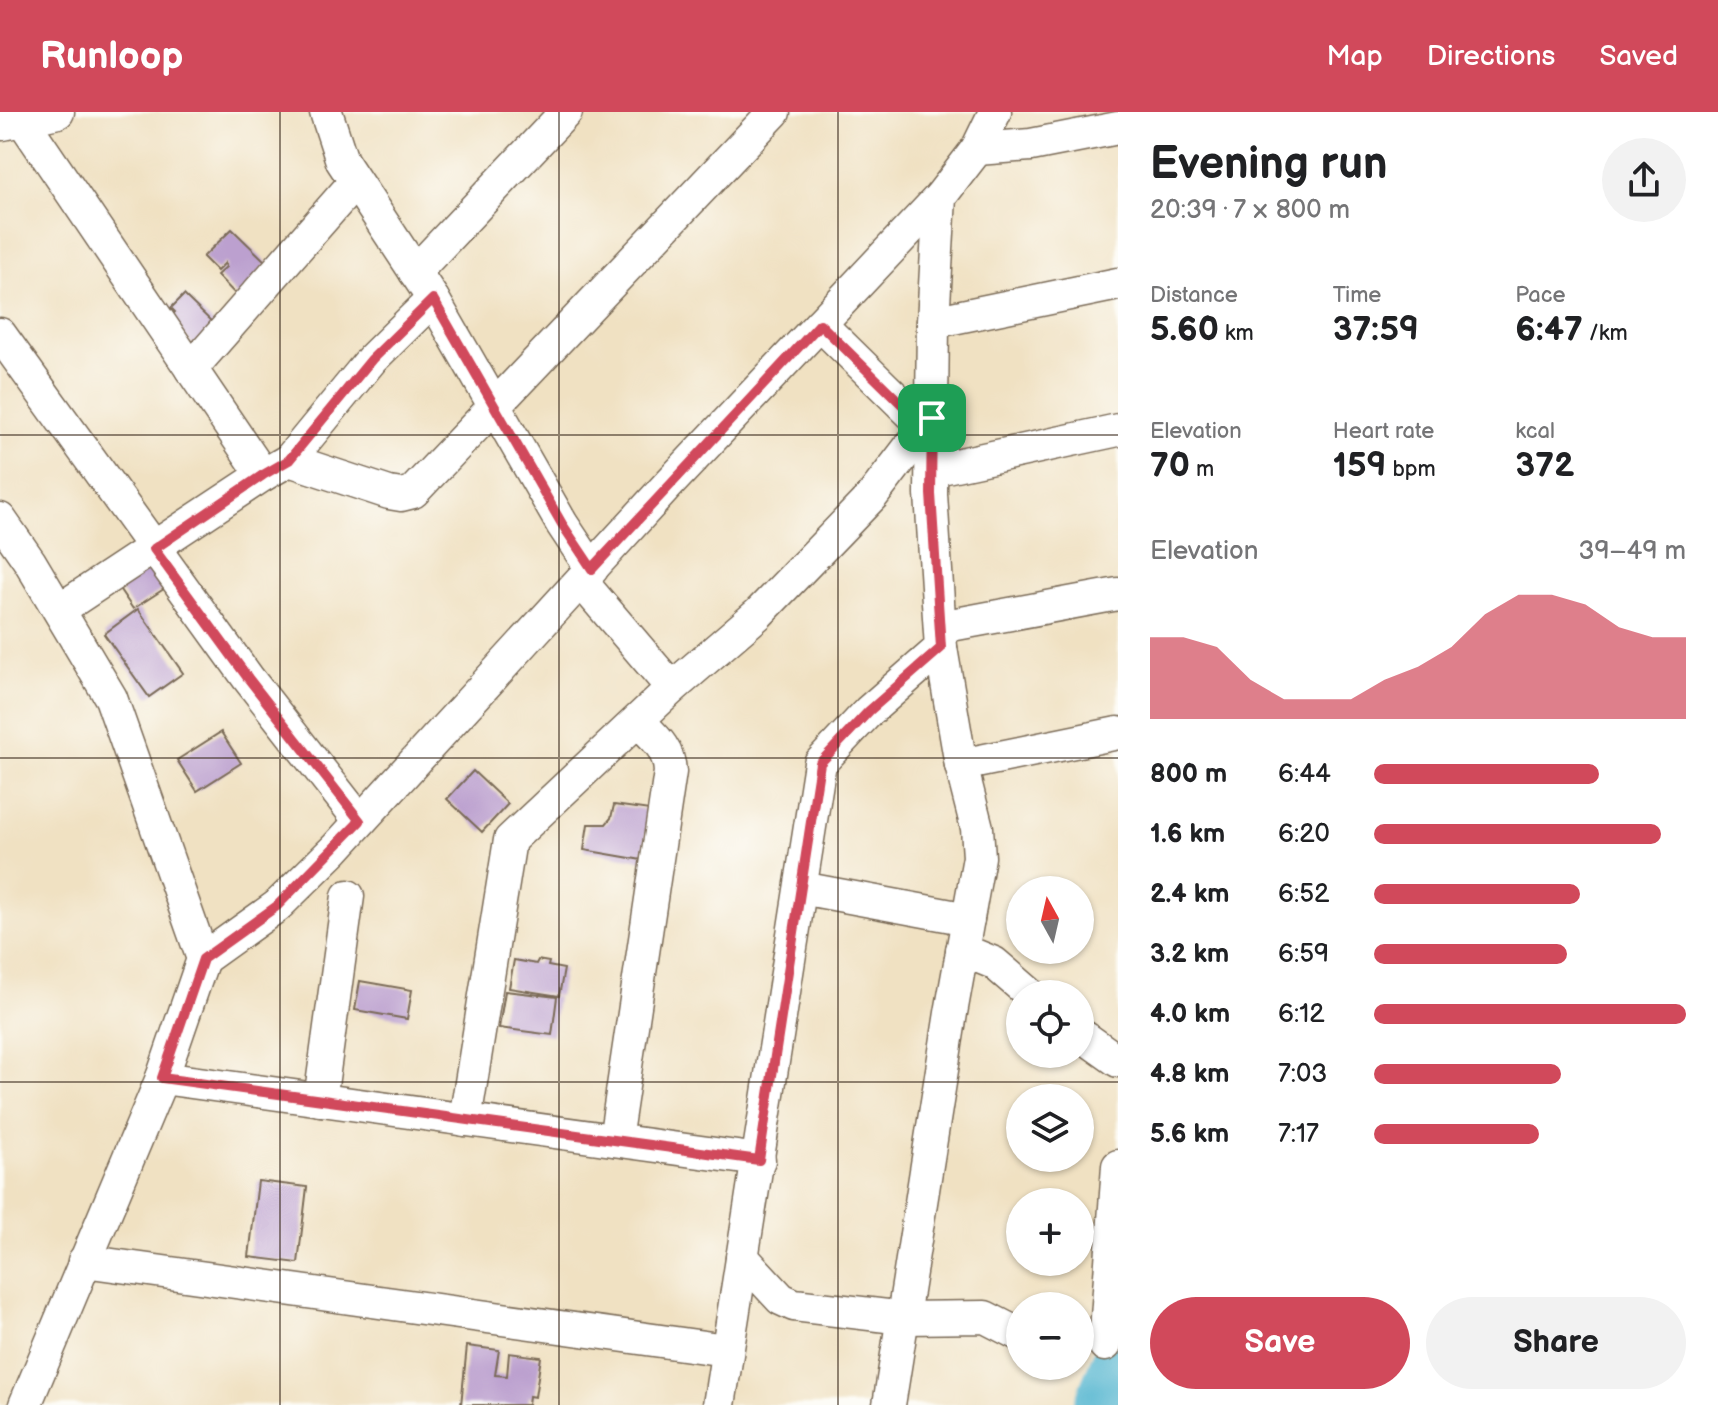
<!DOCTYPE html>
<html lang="en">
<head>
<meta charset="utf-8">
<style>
  :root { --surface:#fff; --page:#f2f2f2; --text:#202124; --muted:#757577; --accent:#d1495b }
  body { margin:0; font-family:"Balsamiq Sans",sans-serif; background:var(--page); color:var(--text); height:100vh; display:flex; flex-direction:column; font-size:30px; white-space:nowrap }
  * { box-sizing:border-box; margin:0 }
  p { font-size:26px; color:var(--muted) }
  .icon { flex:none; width:44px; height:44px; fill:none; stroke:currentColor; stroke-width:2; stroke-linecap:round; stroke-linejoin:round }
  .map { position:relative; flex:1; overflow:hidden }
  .details { display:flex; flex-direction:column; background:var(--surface); width:600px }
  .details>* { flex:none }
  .needle { width:52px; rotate:352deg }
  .fabs { position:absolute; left:1006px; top:764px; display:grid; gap:16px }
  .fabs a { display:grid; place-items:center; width:88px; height:88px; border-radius:50%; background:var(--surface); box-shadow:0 2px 6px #0004; font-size:40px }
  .pin { position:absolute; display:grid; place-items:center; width:68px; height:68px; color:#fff; margin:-34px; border-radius:16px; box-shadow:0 4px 12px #0006 }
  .round { display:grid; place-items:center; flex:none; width:84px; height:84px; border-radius:42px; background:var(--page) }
  .headline { display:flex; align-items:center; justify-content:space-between; height:136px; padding:0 32px }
  h1 { font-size:44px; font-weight:700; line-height:60px }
  .metrics { display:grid; grid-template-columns:repeat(3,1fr); gap:12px; height:136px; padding:8px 32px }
  .metrics div { display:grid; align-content:center }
  .metrics b { font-size:34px; font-weight:700 }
  .metrics small { font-size:22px; font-weight:400 }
  .metrics p { font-size:22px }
  .chart { height:224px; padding:16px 32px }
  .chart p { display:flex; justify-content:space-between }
  .chart svg { width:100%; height:144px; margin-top:8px; fill:var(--accent); opacity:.7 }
  .button { display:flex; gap:16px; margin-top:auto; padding:16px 32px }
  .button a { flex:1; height:92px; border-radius:48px; background:var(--accent); color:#fff; font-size:32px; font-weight:700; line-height:92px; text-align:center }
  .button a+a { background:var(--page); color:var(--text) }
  ul { padding:0 32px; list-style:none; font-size:26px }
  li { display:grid; grid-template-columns:128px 96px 1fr; align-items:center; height:60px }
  li i { height:20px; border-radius:10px; background:var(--accent) }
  header { display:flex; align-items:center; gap:48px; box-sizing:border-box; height:112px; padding:0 40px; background:var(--accent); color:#fff }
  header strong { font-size:38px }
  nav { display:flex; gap:44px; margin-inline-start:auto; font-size:28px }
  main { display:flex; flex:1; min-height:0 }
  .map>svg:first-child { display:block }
</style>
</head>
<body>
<header>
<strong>Runloop</strong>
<nav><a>Map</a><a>Directions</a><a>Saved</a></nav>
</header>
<main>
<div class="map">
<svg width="1118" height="1293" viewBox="0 0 1118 1293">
  <rect width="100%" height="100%" fill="#fdfcf7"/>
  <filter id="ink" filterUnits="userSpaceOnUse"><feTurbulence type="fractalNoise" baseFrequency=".0125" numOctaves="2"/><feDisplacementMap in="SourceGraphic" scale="16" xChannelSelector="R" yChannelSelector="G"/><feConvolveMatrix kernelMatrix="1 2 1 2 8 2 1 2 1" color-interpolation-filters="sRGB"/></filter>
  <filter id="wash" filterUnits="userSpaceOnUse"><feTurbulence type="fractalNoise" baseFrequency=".006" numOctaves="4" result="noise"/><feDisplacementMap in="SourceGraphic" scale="32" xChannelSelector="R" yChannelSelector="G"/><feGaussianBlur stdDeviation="1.8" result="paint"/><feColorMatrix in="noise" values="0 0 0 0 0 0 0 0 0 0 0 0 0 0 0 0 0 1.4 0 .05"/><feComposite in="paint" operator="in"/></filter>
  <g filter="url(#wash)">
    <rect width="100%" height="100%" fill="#f0e1c2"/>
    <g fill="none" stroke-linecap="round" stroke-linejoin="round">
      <path stroke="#52b5d0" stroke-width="50" d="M1099,1293L1118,1245"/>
    </g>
    <g id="blocks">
      <g fill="#bca0cf">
        <path d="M232,117L267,151L239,186L217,163L226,155L225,151L217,159L203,145Z"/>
        <path d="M184,183L215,213L194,234L169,206L175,200L171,196Z"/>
        <path d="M152,445L170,473L133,497L114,469Z"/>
        <path d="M138,497L183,561L149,585L104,522Z"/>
        <path d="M221,620L241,651L197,679L177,648Z"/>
        <path d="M473,659L508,692L482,720L447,687Z"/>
        <path d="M614,693L650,698L642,748L584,738L588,712H606L611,706Z"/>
        <path d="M514,848L536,852L538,848L549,850L548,854L564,857L559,884L509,876Z"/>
        <path d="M360,869L412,878L407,907L355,898Z"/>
        <path d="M505,879L557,885L552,923L499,916Z"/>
        <path d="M258,1069L307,1075L298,1151L249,1145Z"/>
        <path d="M467,1234L499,1238L495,1263L507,1264L509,1241L541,1245L535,1285L529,1284L528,1293H461Z"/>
      </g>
    </g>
  </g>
  <g filter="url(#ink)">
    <use href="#blocks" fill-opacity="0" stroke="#7a6a57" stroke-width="2"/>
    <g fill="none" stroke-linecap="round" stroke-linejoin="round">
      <g stroke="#7a6a57" stroke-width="35">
        <g id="street">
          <path d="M17,0L263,363"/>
          <path d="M326,0L342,49L433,187L562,412L592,457"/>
          <path d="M3,12L58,0"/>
          <path d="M977,37L1031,33L1118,16"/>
          <path d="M415,160L566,0"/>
          <path d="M933,210L1118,172"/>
          <path d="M820,212L925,315"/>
          <path d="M0,222L248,566L360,709"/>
          <path d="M191,257L355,70"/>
          <path d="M289,348L372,247L433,187"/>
          <path d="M932,358L1118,318"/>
          <path d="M0,407L30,450L111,586L203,847L162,966L25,1293"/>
          <path d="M581,469L672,576L758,502L873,383L932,306"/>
          <path d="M59,498L263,363L289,348L389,381L401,383L413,380L774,0"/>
          <path d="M940,515L1118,482"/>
          <path d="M961,653L1118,621"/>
          <path d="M801,776L968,807"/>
          <path d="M962,838L994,851L1030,882"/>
          <path d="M203,847L277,794L335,737L667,374L940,85"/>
          <path d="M1080,922L1118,949"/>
          <path d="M162,966L759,1048"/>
          <path d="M320,988L348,784"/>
          <path d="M465,1008L510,728L672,576"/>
          <path d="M615,1028L670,660C669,636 654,625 638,609"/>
          <path d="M742,1145L781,1187L794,1193L904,1206L985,1205L1020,1223"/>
          <path d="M84,1149L726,1238"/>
          <path d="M1105,1233L1118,1054"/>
          <path d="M719,1293L820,651L869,599L941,536L931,382L933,210L940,85L977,37L995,0"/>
          <path d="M889,1293L951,901L979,745L977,716L961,653L941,536"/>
        </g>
      </g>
      <use href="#street" stroke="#fff" stroke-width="32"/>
    </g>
  </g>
  <g fill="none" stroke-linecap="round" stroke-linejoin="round" filter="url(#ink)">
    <g stroke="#fff" stroke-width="16">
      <path id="route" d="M433,187L562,412L592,457L820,212L925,315L932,306L931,382L941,536L869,599L820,651L759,1048L162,966L203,847L277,794L360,709L248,566L154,437L263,363L289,348L372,247Z"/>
    </g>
    <use href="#route" stroke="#d1495b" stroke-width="10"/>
  </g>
  <path fill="none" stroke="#3b2a1e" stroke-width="2" stroke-opacity="0.55" d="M280,0V1293M559,0V1293M838,0V1293M0,323H1118M0,646H1118M0,970H1118"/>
</svg>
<div class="fabs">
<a><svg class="needle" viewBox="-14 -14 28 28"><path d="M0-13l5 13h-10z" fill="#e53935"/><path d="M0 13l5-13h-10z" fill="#757577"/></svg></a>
<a><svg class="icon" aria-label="locate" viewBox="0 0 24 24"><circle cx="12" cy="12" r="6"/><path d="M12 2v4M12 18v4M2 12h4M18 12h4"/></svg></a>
<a><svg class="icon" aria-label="layers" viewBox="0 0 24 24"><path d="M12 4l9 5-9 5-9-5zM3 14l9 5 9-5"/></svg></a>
<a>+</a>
<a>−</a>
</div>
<div class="pin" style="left:932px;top:306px;background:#1e9e55"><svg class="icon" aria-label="arrive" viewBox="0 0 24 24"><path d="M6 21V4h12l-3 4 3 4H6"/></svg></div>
</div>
<section class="details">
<div class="headline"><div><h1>Evening run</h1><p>20:39 · 7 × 800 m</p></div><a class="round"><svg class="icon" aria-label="share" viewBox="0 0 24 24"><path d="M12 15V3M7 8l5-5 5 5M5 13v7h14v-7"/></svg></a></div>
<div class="metrics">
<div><p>Distance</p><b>5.60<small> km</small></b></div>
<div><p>Time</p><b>37:59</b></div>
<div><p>Pace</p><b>6:47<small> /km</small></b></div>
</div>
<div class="metrics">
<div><p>Elevation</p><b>70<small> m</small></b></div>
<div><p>Heart rate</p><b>159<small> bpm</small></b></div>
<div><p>kcal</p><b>372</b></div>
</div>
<div class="chart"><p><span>Elevation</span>39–49 m</p>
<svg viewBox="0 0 160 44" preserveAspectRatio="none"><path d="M0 44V19L10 19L20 22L30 32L40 38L50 38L60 38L70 32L80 28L90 22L100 12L110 6L120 6L130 9L140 16L150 19L160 19V44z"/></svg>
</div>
<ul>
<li><b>800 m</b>6:44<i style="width:72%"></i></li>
<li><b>1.6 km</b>6:20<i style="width:92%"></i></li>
<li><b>2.4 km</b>6:52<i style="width:66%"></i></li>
<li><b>3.2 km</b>6:59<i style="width:62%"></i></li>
<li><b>4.0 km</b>6:12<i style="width:100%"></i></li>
<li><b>4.8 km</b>7:03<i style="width:60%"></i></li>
<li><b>5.6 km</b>7:17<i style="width:53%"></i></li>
</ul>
<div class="button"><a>Save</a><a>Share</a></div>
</section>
</main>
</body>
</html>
